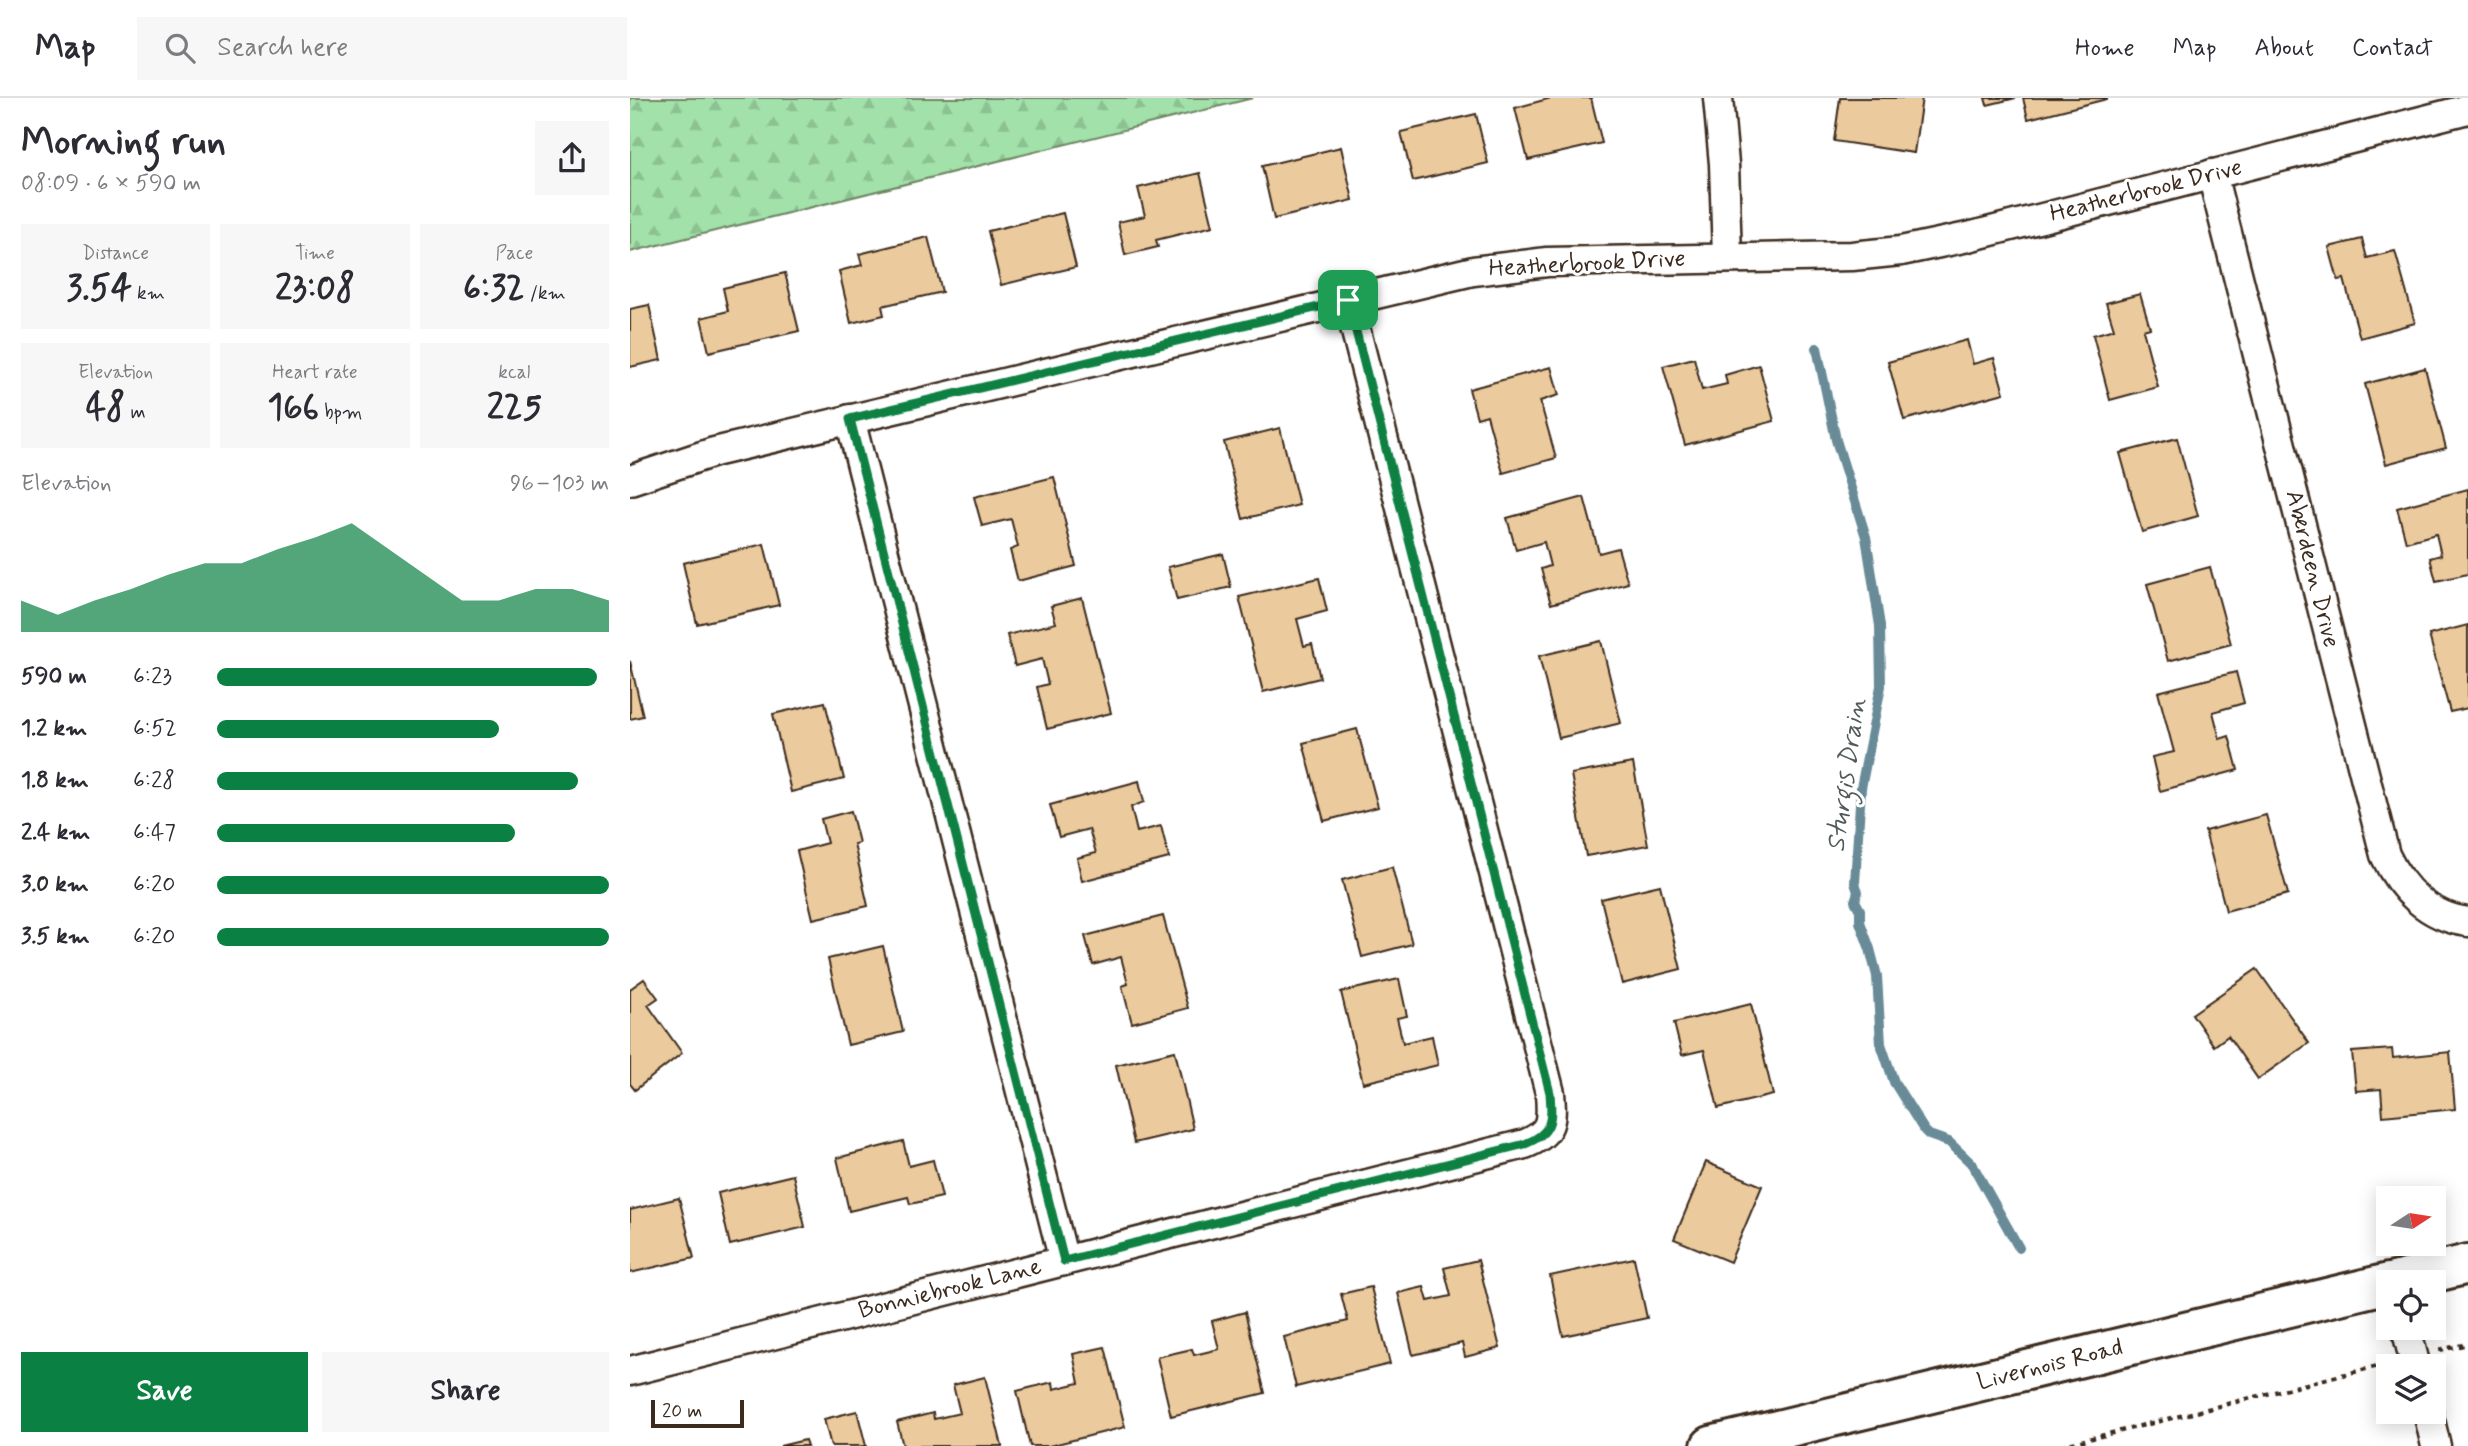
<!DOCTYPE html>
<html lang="en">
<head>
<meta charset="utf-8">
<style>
  :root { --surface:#fff; --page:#f7f7f7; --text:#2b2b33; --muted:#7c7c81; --line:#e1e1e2; --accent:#0b8043 }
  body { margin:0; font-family:Mynerve,sans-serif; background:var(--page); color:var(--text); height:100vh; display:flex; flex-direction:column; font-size:26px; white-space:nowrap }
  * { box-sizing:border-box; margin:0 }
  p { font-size:23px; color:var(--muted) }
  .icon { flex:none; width:38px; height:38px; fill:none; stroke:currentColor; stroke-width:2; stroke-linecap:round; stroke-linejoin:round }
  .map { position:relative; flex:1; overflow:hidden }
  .drawer { display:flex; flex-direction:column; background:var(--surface); width:630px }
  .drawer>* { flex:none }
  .needle { width:46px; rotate:78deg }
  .fabs { position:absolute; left:1746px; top:1088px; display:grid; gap:14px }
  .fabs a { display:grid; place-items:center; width:70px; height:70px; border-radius:0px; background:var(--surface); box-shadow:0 4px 18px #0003; font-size:35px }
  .scale { position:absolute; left:21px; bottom:18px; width:93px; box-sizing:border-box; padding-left:7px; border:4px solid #3b2a1e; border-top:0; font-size:19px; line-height:24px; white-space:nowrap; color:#3b2a1e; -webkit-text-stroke:5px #fff; paint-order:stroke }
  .pin { position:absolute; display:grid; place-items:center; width:60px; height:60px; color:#fff; margin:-30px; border-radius:14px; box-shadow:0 4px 10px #0006 }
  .round { display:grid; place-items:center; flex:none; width:74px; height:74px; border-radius:0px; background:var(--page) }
  .headline { display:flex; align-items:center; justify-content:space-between; height:119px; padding:0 21px }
  h1 { font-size:38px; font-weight:700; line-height:52px }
  .stats { display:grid; grid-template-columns:repeat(3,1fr); gap:10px; height:119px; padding:7px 21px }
  .stats div { display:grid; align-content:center; border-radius:0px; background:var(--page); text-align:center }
  .stats b { font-size:35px; font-weight:700 }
  .stats small { font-size:19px; font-weight:400 }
  .stats p { font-size:19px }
  .chart { height:196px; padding:14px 21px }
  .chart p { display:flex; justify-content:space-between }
  .chart svg { width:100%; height:126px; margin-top:7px; fill:var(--accent); opacity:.7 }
  .cta { display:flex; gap:14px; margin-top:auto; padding:14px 21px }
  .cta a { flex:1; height:80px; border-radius:0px; background:var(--accent); color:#fff; font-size:28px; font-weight:700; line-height:80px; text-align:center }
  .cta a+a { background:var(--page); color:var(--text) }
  ul { padding:0 21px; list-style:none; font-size:23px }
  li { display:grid; grid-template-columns:112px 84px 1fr; align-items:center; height:52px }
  li i { height:18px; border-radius:9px; background:var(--accent) }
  header { display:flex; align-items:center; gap:42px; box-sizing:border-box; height:98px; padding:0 35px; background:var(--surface); border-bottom:2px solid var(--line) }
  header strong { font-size:33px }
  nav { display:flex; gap:38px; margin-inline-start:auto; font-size:24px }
  .search { width:490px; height:63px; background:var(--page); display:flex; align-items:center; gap:18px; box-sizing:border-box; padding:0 24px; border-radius:0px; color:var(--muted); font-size:26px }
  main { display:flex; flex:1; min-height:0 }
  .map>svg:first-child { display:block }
</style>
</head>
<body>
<header>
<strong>Map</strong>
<div class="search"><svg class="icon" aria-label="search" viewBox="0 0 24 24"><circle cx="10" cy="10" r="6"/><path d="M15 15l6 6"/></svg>Search here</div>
<nav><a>Home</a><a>Map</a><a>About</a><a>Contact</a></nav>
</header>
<main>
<section class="drawer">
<div class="headline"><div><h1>Morning run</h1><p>08:09 · 6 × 590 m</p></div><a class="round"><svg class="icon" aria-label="share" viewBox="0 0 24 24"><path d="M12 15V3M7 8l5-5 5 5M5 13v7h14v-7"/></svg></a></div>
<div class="stats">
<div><p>Distance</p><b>3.54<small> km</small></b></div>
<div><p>Time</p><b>23:08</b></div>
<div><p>Pace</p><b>6:32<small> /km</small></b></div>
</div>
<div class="stats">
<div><p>Elevation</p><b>48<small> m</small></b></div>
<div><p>Heart rate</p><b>166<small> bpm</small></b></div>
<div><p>kcal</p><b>225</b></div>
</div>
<div class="chart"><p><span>Elevation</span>96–103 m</p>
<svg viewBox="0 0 160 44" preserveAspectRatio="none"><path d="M0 44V33L10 38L20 33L30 29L40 24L50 20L60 20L70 15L80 11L90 6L100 15L110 24L120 33L130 33L140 29L150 29L160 33V44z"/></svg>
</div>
<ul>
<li><b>590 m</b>6:23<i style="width:97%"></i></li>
<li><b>1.2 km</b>6:52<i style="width:72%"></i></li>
<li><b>1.8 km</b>6:28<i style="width:92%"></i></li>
<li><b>2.4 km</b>6:47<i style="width:76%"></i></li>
<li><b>3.0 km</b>6:20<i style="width:100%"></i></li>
<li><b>3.5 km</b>6:20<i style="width:100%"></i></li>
</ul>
<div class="cta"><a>Save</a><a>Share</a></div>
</section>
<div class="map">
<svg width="1838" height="1348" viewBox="0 0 1838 1348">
  <defs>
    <pattern id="forest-firs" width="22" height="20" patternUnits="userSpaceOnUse" patternTransform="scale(1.75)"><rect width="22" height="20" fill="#a2e1a9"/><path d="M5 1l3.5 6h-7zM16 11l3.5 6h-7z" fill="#8cc191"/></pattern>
  </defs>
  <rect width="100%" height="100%" fill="#fff"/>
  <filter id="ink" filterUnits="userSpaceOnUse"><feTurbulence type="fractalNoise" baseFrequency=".0143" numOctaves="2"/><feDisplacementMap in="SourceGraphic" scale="14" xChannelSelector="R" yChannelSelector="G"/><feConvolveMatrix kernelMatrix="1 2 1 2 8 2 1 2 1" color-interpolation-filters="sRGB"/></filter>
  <g filter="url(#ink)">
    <path fill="url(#forest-firs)" stroke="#6e8664" stroke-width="2" d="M0,0H623L0,154Z"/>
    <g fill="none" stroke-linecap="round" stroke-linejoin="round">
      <path stroke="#688b97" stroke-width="10" d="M1187,250L1206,342L1236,439L1250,528L1251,588L1231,690L1225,785L1228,794L1225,803L1230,812V824L1240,851L1247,878L1251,946L1264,984L1294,1032L1299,1037L1319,1044L1342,1066L1389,1150"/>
    </g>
    <g fill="#ebca9d" stroke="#3b2a1e" stroke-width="2">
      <path d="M921,0H961L972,45L898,62L885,10Z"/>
      <path d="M1210,0H1292L1284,55L1204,43Z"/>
      <path d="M1355,0H1386L1357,7Z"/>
      <path d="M1393,0H1477V1L1398,21Z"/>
      <path d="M846,16L858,65L783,83L771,34Z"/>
      <path d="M711,49L723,102L644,121L632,68Z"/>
      <path d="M570,75L583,128L526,142L528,149L495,157L488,124L515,118L508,90Z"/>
      <path d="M433,115L446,169L371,187L358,133Z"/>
      <path d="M298,139L312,194L252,208L254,217L221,225L209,173L232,167L229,156Z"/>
      <path d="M1732,141L1737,160L1765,153L1785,225L1730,240L1714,181L1708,182L1699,149Z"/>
      <path d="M155,175L169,233L79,254L71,220L98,213L93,190Z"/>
      <path d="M1510,196L1520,230L1513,232L1528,289L1480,302L1463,237L1484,231L1476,205Z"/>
      <path d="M19,207L31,262L0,269V211Z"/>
      <path d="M1337,242L1343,266L1364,260L1374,295L1274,322L1258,264Z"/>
      <path d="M1064,260L1072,292L1097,286L1095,277L1129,267L1144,323L1055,347L1033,268Z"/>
      <path d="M921,269L929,297L910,303L926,360L873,375L857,317L847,320L839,291Z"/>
      <path d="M1795,270L1816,350L1756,366L1735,286Z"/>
      <path d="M650,330L669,407L613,421L594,344Z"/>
      <path d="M1547,340L1568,418L1512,434L1490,355Z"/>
      <path d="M424,379L446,468L388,483L380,452L388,449L381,421L352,428L344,399Z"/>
      <path d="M1838,391V476L1806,483L1800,460L1811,457L1806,436L1776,444L1767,410Z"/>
      <path d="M954,399L969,455L988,450L998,485L921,506L911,471L920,468L914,444L886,452L877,420Z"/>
      <path d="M134,446L149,507L67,526L53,465Z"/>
      <path d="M593,456L601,489L547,502L538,469Z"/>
      <path d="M1580,469L1601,546L1538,563L1517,486Z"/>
      <path d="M689,480L697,513L667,521L674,548L682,546L690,580L633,594L609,499Z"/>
      <path d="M452,500L481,615L417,631L407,589L418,586L412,561L385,568L377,537L426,525L421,508Z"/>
      <path d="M1838,527V610L1820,614L1799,537Z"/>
      <path d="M971,543L991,625L929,640L909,558Z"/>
      <path d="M0,563L13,618L0,621Z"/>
      <path d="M1606,574L1614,605L1583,614L1590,641L1599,638L1608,672L1530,693L1522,659L1544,654L1528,594Z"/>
      <path d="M195,604L214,681L161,694L143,616Z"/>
      <path d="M727,631L748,709L694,723L673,645Z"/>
      <path d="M1003,665L1018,747L956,758L941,676Z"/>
      <path d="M509,683L514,704L501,709L507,734L531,728L539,760L452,783L447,760L466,755L459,731L429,739L420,707Z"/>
      <path d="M221,713L229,745L224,746L238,808L183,821L167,753L197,745L191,721Z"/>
      <path d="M1636,717L1658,796L1596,813L1575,733Z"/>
      <path d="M762,769L782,846L732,859L712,782Z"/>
      <path d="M1030,787L1051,871L992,886L971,801Z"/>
      <path d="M533,818L558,910L502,925L492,888L498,886L491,859L463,867L455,838Z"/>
      <path d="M253,848L273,934L218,947L198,861Z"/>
      <path d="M1627,871L1679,945L1628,981L1598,938L1584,948L1562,916Z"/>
      <path d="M14,881L28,900L18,907L52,955L5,992L0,986V891Z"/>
      <path d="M769,881L777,918L767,920L773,945L802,938L808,967L733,985L711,894Z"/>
      <path d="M1121,906L1143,997L1088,1010L1074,952L1052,957L1044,925Z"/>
      <path d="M1762,951L1763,960L1820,954L1825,1011L1753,1018L1751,991L1726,993L1722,954Z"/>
      <path d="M545,953L563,1031L504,1045L486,967Z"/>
      <path d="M273,1043L279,1068L303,1062L312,1099L280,1106L278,1099L219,1113L207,1060Z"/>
      <path d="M1076,1064L1132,1088L1100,1164L1044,1141Z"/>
      <path d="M163,1077L175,1129L100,1147L88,1095Z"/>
      <path d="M49,1100L64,1160L0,1175V1112Z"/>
      <path d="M1004,1160L1017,1220L933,1238L920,1178Z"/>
      <path d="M848,1162L870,1250L835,1259L832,1245L783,1257L768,1195L794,1189L798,1203L821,1198L814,1170Z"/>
      <path d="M741,1189L760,1266L666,1289L654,1239L718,1223L711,1196Z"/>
      <path d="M615,1214L635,1295L541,1318L527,1259L562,1251L564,1257L589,1251L582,1223Z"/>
      <path d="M475,1249L495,1329L419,1348H400L387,1293L423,1284L424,1291L449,1285L443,1256Z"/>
      <path d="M355,1279L372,1348H273L267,1324L303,1315L304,1321L330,1315L323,1287Z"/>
      <path d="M227,1313L236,1348H201L194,1321Z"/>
      <path d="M175,1342L177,1348H150Z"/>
    </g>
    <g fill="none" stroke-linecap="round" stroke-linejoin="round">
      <g stroke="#3b2a1e" stroke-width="33">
        <g id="street">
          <path d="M1088,0L1094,66L1097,159"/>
          <path d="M1582,76L1755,757C1771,791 1798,819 1838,824"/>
          <path d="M220,321L434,1163"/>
          <path d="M0,382L84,354L843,173L917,164L1222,158L1271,153L1338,139L1838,11"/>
          <path d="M1776,1230L1786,1269"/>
          <path d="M0,1273L895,1046C923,1035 922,1022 920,995L718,202"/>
          <path d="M1798,1314L1806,1348"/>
        </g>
      </g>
      <g stroke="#3b2a1e" stroke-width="44">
        <g id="secondary">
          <path d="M1760,1185L1838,1166"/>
          <path d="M1081,1348L1759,1185"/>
        </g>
      </g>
      <g stroke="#3b2a1e" stroke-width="4.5" stroke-dasharray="5 5" stroke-linecap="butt">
        <path d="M1809,1252L1838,1246"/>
        <path d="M1431,1348L1756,1266"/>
      </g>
      <use href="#street" stroke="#fff" stroke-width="28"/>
      <use href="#secondary" stroke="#fff" stroke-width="38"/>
    </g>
  </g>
  <g fill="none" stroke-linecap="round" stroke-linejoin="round" filter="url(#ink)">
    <g stroke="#fff" stroke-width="14">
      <path id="route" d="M718,202L920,995C922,1022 923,1035 895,1046L434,1163L220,321Z"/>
    </g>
    <use href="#route" stroke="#0b8043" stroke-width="9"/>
  </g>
  <g text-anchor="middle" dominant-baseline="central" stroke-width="6" stroke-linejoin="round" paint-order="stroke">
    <g font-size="24" fill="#3b2a1e" stroke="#fff">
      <text transform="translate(1516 93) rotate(-14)">Heatherbrook Drive</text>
      <text transform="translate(957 166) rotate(-3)">Heatherbrook Drive</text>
      <text transform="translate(1682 471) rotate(76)">Aberdeen Drive</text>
      <text transform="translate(320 1191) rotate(-14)">Bonniebrook Lane</text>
      <text transform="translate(1420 1267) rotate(-14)">Livernois Road</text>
    </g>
    <g font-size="26" font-style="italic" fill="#525b5a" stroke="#fff">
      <text transform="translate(1217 677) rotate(-82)">Sturgis Drain</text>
    </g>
  </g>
</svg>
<div class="fabs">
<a><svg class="needle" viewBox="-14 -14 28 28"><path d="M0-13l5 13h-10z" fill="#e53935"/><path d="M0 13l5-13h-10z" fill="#7c7c81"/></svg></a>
<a><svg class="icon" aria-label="locate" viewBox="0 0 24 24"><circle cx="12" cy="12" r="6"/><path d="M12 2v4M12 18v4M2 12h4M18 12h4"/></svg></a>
<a><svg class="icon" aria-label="layers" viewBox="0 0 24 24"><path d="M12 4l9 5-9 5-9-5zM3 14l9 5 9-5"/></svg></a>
</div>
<div class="scale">20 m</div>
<div class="pin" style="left:718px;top:202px;background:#1e9e55"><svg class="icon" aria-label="arrive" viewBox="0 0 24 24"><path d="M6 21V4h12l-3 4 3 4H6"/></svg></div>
</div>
</main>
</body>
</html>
